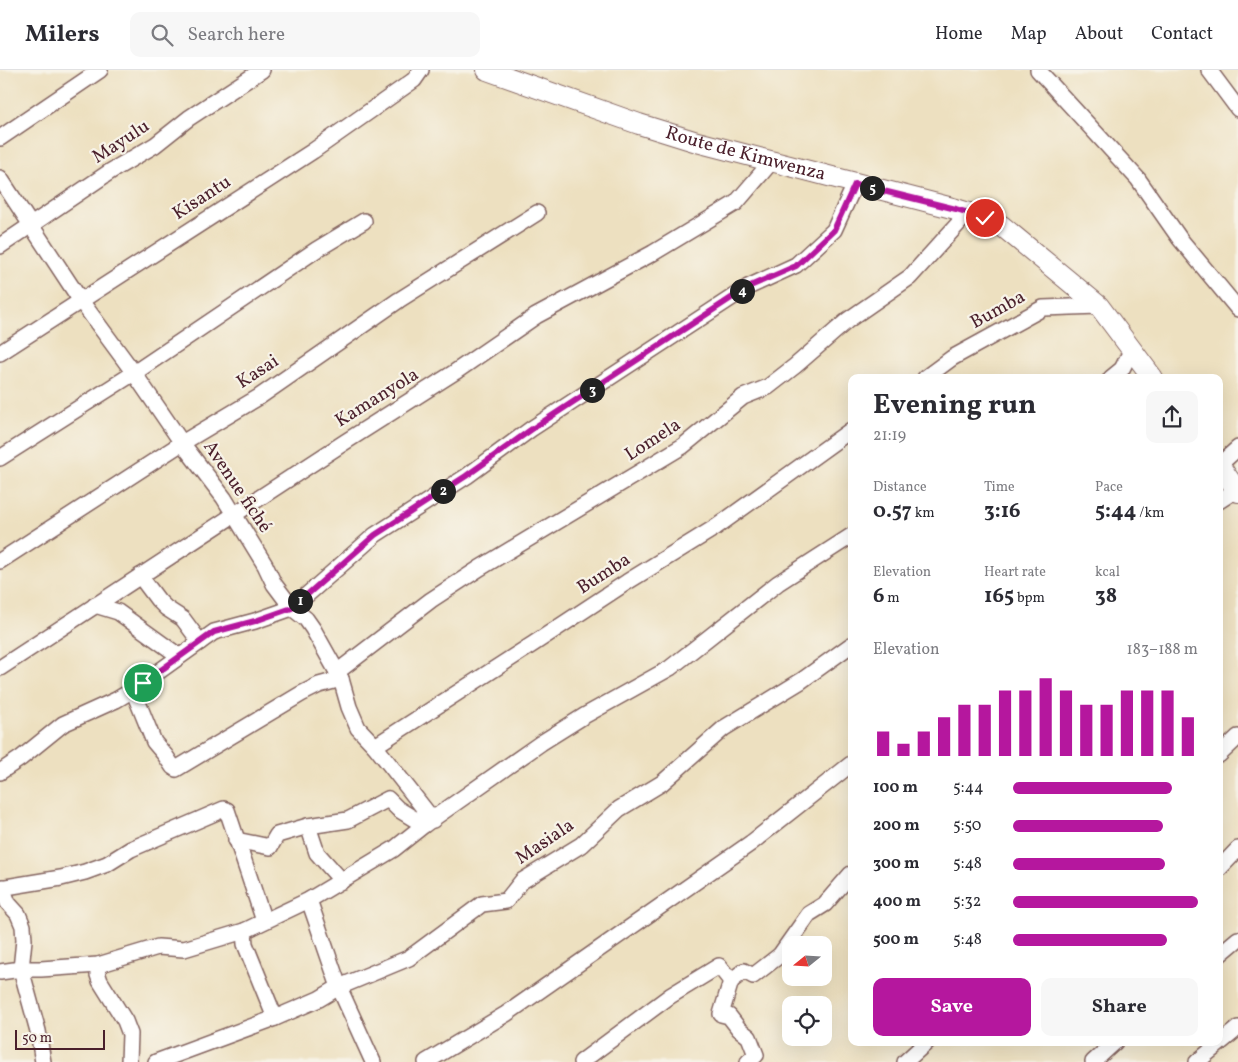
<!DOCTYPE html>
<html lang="en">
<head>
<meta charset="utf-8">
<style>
  :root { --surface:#fff; --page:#f7f7f7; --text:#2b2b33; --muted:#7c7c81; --line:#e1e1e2; --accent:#b5179e }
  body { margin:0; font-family:Vollkorn,serif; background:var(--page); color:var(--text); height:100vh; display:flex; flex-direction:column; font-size:19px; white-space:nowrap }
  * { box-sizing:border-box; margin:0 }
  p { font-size:16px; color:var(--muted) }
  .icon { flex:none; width:28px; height:28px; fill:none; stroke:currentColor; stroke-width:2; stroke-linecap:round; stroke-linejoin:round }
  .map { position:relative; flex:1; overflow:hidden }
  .sheet { position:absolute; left:848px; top:304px; width:375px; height:672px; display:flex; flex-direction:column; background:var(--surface); border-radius:10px; box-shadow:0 5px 20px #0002 }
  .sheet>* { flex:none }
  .needle { width:32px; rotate:252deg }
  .fabs { position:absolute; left:782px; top:866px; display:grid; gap:10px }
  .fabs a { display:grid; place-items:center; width:50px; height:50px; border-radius:10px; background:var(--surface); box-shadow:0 5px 20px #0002; font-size:25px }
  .scale { position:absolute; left:15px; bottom:12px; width:90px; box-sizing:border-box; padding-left:5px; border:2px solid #4a1f2b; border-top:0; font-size:14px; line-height:18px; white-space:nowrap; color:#4a1f2b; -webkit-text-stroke:4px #f7f3e8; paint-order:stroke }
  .pin { position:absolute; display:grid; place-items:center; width:42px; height:42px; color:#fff; margin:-21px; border:2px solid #fff; border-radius:50%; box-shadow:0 1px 5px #0007 }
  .km { position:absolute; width:25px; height:25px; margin:-12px; border-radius:50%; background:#222; color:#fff; font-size:14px; line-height:25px; text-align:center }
  .round { display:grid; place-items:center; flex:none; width:52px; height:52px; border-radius:10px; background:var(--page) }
  .overview { display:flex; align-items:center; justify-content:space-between; height:85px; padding:0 25px }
  h1 { font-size:28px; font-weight:700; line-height:38px }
  .figures { display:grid; grid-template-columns:repeat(3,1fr); gap:8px; height:85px; padding:5px 25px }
  .figures div { display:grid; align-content:center }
  .figures b { font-size:21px; font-weight:700 }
  .figures small { font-size:14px; font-weight:400 }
  .figures p { font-size:14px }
  .chart { height:140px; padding:10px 25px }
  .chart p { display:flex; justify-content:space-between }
  .chart svg { width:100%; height:90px; margin-top:5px; stroke:var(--accent); stroke-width:6 }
  .action { display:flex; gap:10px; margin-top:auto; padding:10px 25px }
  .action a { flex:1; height:58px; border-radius:10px; background:var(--accent); color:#fff; font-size:20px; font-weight:700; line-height:58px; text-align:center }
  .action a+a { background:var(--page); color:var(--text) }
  ul { padding:0 25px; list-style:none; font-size:16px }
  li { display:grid; grid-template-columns:80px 60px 1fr; align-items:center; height:38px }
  li i { height:12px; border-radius:6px; background:var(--accent) }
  header { display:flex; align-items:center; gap:30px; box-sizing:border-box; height:70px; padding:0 25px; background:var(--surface); border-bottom:1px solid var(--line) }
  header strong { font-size:24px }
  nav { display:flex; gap:28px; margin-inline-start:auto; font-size:18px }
  .search { width:350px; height:45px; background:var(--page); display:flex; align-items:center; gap:12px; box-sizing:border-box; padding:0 18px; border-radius:10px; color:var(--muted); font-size:19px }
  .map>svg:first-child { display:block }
</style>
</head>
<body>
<header>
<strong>Milers</strong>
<div class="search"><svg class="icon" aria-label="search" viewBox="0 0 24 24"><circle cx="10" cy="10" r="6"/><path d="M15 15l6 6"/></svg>Search here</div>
<nav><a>Home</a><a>Map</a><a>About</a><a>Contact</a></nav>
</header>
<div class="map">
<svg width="1238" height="992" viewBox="0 0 1238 992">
  <rect width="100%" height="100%" fill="#f7f3e8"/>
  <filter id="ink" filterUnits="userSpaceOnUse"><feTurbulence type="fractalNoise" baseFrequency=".02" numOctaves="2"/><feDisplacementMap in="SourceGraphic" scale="10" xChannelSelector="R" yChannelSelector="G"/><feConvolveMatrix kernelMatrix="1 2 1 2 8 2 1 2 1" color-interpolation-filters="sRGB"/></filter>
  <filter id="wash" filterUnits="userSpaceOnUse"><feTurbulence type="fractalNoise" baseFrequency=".0096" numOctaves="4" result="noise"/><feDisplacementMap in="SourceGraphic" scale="20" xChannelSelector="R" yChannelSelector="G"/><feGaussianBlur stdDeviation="1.12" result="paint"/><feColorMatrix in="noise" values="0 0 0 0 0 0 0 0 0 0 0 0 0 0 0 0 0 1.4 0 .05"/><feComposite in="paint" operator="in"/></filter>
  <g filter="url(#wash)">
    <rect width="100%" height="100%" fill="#ede0c0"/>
  </g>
  <g filter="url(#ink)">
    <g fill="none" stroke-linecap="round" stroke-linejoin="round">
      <g stroke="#83635f" stroke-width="18">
        <g id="street">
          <path d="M1038,0L1138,109L1180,169L1238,239"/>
          <path d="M1209,0L1238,39"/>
          <path d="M0,68L100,0"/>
          <path d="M0,108L81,231L134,303L182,373L224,428L265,495L274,514L292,538L306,549L313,559L341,609L349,637L358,658L375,676L433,750"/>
          <path d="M0,176L111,101L155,75L189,48L262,0"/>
          <path d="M0,283L313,81L414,10L421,0"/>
          <path d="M925,308L952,288L1043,238L1099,236"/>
          <path d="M1111,308L1122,299L1132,279"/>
          <path d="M0,388L134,303L316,180L364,151"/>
          <path d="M1219,395L1238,378"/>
          <path d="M1219,431L1236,420"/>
          <path d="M0,491L182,373L259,327L399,230L537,143"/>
          <path d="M140,506L158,530L166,538L183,549L200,572"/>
          <path d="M95,535L118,542L179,586"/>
          <path d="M0,598L345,372L455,302L536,246L653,183L736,133L772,91"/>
          <path d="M337,602L431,530L480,498L683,376L743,327L768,317L795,296L848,250L910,207L968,143"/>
          <path d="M133,620L154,672L165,685L173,697L176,699L301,624L319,615L341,609"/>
          <path d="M375,676L533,574L627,512L716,457L851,360"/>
          <path d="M1219,685L1238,667"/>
          <path d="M0,702L21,688L63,654L116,630L133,620L214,562L255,551L292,538L375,465L467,406L531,359L748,217L796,195L834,160L855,114"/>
          <path d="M308,756L317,783L342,811"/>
          <path d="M236,770L270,777L277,765L308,756L348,750L388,729L398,739L424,755"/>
          <path d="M1219,799L1238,779"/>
          <path d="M2,817L8,833L18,844L23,856L24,870L21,899L38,961L43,992"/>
          <path d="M0,818L61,808L85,802L107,794L131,779L224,739L227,740L264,851"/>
          <path d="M309,830L339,917L373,992"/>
          <path d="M244,861L245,874L275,948"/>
          <path d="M1219,885L1238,869"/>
          <path d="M98,895V905L100,911L125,951L130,964L129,992"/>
          <path d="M0,902L21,899H41L98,895L158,877L184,879L244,861L309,830L394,779L424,755L541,673L584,646L670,598L778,513L851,466"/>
          <path d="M731,911L721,944L729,946L739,959L749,967L756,985L748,992"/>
          <path d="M156,992L275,948L319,929L339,917L409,888L482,834L506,831L522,811L581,775L619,739L662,713L724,658L801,611L851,575"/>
          <path d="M426,992L506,944L751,773L851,694"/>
          <path d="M581,992L670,926L719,896L731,911L744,901L753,906L780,885L809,844L825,834L851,804"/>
          <path d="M905,992L927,972"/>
          <path d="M1093,992L1115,972"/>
          <path d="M1197,992L1238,958"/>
        </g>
      </g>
      <g stroke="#83635f" stroke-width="22">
        <g id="secondary">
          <path id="s1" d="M487,0L639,54L697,72L956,139L985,148L1002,156L1099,236L1153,308"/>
          <path d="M1219,395L1238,422"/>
        </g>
      </g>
      <use href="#street" stroke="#fff" stroke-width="15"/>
      <use href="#secondary" stroke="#fff" stroke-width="20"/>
    </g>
  </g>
  <g fill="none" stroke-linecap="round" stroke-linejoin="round" filter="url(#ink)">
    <g stroke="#fff" stroke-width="10">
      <path id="route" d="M143,613L214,562L255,551L292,538L375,465L466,406L532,359L748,217L796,196L834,160L855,114L956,139L985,148"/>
    </g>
    <use href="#route" stroke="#b5179e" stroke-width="6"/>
  </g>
  <g text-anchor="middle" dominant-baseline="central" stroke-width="4.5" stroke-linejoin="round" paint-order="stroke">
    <g font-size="19" fill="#4a1f2b" stroke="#f7f3e8">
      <text transform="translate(121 72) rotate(-33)">Mayulu</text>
      <text stroke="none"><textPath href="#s1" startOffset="272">Route de Kimwenza</textPath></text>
      <text transform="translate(202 128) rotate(-33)">Kisantu</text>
      <text transform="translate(998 240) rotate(-29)">Bumba</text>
      <text transform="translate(258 302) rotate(-33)">Kasai</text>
      <text transform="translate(377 328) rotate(-32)">Kamanyola</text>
      <text transform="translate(653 370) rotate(-33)">Lomela</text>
      <text transform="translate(237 417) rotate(56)">Avenue fiché</text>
      <text transform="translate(604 504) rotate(-33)">Bumba</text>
      <text transform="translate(545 772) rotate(-34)">Masiala</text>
    </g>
  </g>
</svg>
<div class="fabs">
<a><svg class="needle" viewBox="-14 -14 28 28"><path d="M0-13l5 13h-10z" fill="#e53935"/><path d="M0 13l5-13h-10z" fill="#7c7c81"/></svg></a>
<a><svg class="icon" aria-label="locate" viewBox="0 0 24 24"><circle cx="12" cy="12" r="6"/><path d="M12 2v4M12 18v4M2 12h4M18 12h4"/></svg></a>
</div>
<div class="scale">50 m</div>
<div class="pin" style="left:143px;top:613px;background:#1e9e55"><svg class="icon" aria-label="arrive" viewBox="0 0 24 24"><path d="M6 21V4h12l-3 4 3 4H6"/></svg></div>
<div class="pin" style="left:985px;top:148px;background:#d93025"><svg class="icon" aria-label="check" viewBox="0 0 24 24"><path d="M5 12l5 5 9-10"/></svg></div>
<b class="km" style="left:300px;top:531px">1</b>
<b class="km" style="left:443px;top:421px">2</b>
<b class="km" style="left:592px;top:320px">3</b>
<b class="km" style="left:742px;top:221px">4</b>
<b class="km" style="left:872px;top:118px">5</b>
<section class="sheet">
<div class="overview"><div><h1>Evening run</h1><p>21:19</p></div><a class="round"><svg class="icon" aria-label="share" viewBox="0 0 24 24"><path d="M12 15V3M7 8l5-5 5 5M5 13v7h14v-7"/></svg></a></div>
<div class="figures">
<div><p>Distance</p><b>0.57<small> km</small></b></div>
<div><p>Time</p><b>3:16</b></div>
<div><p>Pace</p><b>5:44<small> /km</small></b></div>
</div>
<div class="figures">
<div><p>Elevation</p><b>6<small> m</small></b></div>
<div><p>Heart rate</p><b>165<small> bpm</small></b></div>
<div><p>kcal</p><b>38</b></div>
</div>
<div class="chart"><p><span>Elevation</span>183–188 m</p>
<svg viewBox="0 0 160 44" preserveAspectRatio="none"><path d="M5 44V32M15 44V38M25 44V32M35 44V25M45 44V19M55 44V19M65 44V12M75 44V12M85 44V6M95 44V12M105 44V19M115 44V19M125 44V12M135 44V12M145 44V12M155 44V25"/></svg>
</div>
<ul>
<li><b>100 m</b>5:44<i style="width:86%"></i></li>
<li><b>200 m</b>5:50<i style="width:81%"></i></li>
<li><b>300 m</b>5:48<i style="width:82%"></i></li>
<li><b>400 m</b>5:32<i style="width:100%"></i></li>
<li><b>500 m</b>5:48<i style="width:83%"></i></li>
</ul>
<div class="action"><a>Save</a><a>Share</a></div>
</section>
</div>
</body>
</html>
